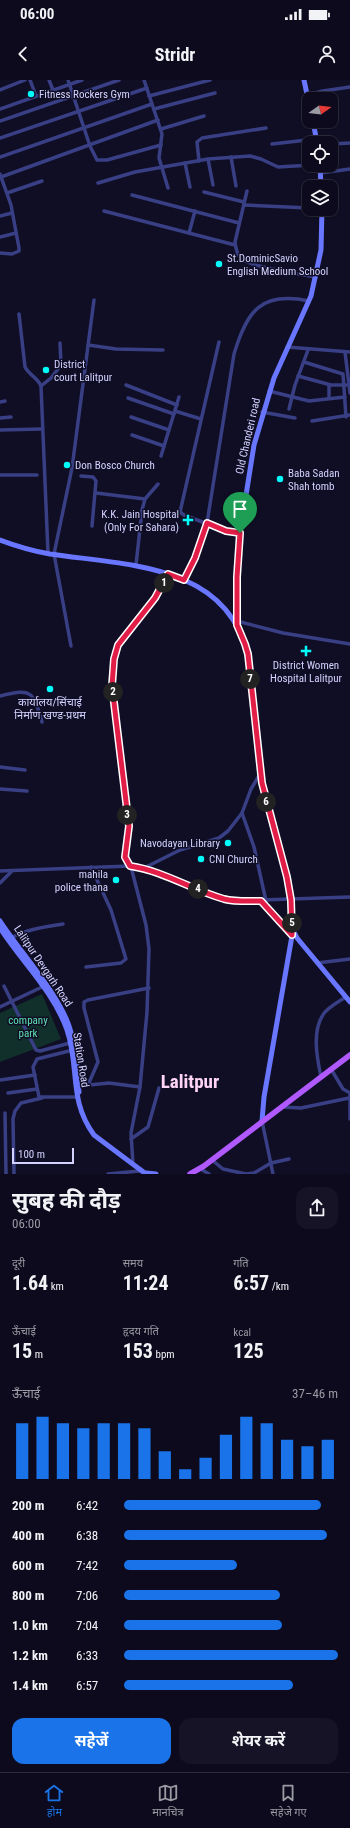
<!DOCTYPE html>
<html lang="hi">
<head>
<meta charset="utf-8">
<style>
  :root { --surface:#0c0a1c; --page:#151325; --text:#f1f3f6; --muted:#9a9aa3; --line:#2c2b3b; --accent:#1a73e8 }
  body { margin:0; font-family:"Roboto Condensed","Noto Sans Devanagari",sans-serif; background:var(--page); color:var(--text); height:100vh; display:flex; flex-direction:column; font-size:15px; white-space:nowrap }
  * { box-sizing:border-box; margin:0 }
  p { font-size:13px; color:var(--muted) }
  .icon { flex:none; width:22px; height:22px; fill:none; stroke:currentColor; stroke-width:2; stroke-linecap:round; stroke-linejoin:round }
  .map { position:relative; height:1094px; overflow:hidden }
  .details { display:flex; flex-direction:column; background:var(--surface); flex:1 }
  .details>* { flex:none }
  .needle { width:26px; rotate:76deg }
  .fabs { position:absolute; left:302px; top:12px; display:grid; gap:8px }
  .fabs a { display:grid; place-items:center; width:36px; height:36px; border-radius:8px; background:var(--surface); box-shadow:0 1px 3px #0004,0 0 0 1px var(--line); font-size:20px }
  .scale { position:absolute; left:12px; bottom:10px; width:62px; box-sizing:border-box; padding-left:4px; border:2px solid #d3d2ff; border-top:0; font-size:11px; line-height:14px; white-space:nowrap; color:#d3d2ff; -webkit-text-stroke:3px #100e25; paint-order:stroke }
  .pin { position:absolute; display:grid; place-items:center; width:34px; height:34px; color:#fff; margin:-41px -17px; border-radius:50% 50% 50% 0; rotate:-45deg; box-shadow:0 0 4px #0007 }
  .pin .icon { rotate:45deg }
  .km { position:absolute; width:20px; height:20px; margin:-10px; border-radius:50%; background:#222; color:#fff; font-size:11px; line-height:20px; text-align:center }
  .round { display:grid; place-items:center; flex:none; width:42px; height:42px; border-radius:12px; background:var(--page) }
  .head { display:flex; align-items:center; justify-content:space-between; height:68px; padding:0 12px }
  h1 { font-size:22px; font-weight:700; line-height:30px }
  .figures { display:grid; grid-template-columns:repeat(3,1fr); gap:6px; height:68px; padding:4px 12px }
  .figures div { display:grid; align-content:center }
  .figures b { font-size:20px; font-weight:700 }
  .figures small { font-size:11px; font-weight:400 }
  .figures p { font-size:11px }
  .chart { height:112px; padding:8px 12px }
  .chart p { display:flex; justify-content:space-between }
  .chart svg { width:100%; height:72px; margin-top:4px; stroke:var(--accent); stroke-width:6 }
  .primary-button { display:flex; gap:8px; margin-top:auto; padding:8px 12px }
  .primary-button a { flex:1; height:46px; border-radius:12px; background:var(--accent); color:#fff; font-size:16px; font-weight:700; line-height:46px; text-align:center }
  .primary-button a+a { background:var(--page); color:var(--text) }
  ul { padding:0 12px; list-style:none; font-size:13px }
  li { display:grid; grid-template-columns:64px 48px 1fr; align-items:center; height:30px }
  li i { height:10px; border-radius:5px; background:var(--accent) }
  .status { display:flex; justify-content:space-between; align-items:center; height:28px; padding:0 20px; background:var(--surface); direction:ltr }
  .status svg { height:11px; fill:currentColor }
  header { display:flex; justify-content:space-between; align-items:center; height:52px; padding:0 12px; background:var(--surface); font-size:18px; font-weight:700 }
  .menu { display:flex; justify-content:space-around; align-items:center; height:56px; border-top:1px solid var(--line); background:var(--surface); font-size:11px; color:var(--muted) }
  .menu a { display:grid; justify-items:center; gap:2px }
  .menu .selected { color:var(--accent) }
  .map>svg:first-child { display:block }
</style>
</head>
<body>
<div class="status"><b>06:00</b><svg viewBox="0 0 49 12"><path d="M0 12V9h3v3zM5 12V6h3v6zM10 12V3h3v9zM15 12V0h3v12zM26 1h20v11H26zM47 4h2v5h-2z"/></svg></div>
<header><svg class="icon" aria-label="back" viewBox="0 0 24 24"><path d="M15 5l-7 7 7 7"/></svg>Stridr<svg class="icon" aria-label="person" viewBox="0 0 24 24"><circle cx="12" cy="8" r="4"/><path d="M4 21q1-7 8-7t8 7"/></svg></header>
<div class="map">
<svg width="350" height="1094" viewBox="0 0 350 1094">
  <rect width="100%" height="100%" fill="#100e25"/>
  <path fill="#112f2b" d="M42,914L61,959L0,982V933Z"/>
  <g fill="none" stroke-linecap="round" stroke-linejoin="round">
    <g stroke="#393f84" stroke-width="3.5">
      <path d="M30,0L36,16"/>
      <path d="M49,0L53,10"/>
      <path d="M68,0L90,66L97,80H107L161,65"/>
      <path d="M144,0L162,54L159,78L168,108"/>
      <path d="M0,10L25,0"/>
      <path d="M307,15L323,11L350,7"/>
      <path d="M149,16L210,0"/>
      <path d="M0,29L82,0"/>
      <path d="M154,29L215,13"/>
      <path d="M0,41L119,0"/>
      <path d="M161,49L204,36"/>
      <path d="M0,58L147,8"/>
      <path d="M272,64L316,59"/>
      <path d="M331,64L350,63"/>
      <path d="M0,77L152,24"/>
      <path d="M231,77L236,106"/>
      <path d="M208,79L213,105"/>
      <path d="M199,81L197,62L202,58L266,48"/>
      <path d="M185,83L190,107"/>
      <path d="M321,93L350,89"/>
      <path d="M0,94L11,125L19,168V171L12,174L0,173"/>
      <path d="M1,97L158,40"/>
      <path d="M98,103L135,92L208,79L250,76L261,79L278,87L312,85"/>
      <path d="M247,111L235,162C236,169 237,175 242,179C253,188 301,194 316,197"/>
      <path d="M204,112L244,122"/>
      <path d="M7,113L42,101"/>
      <path d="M132,115L239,143"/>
      <path d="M244,125L309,128"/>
      <path d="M104,131L235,165"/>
      <path d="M0,136L12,133"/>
      <path d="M189,153L195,131"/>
      <path d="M0,157L16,153"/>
      <path d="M19,234L25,287C29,295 38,298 41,306L48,473"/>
      <path d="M219,262L180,432L184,435L226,451L240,453"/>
      <path d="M88,265L116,269L163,270"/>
      <path d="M287,267L350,272"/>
      <path d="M345,272L350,313"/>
      <path d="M304,282L343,294L346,337"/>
      <path d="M298,296L331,305H349"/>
      <path d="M126,305L177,325"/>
      <path d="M329,305V318"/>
      <path d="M41,306L51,298L61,285L60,263"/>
      <path d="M269,311L309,321L345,317"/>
      <path d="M128,318L174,334"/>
      <path d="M0,322L5,321"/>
      <path d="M289,329L295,305L308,270"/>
      <path d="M175,331L201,339"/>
      <path d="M262,332L295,338"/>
      <path d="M131,337L169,350"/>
      <path d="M0,338L11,337"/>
      <path d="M312,341L350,335"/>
      <path d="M0,350L42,349"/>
      <path d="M132,355L164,366"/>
      <path d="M161,376L179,317"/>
      <path d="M0,395H37"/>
      <path d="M81,396L93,397L96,401L92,446"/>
      <path d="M96,413L145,419"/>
      <path d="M136,485L142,430L145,419L158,404"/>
      <path d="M184,500L195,478L207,443L234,274C247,231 261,211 309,221"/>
      <path d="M237,541L283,553L350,564"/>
      <path d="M71,566L54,474L72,388L94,220"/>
      <path d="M0,616C32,608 33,611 42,642"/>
      <path d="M0,687L25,690"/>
      <path d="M0,709L27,711"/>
      <path d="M242,733L254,767L266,821"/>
      <path d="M144,788L180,770L219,758L228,751L242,733L251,709L260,694"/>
      <path d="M0,791L130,786C167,792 199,815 236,821L350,817"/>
      <path d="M0,803L11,792"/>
      <path d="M261,821L292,855"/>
      <path d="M11,858C27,849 45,847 63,844"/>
      <path d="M317,883L350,879"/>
      <path d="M86,887L121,883L126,879L111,830L91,787"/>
      <path d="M4,906L36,970L40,971L70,963"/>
      <path d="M0,927L42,907"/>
      <path d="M73,970L37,979L33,987L39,1017H78"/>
      <path d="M331,989L343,1009L350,1013"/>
      <path d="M321,997C317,978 311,949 325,932C331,926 339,921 346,917"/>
      <path d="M0,1000L35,995"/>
      <path d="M88,1005L98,982L84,928V922L88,920L149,908"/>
      <path d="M79,1006L109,1003L140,1007"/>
      <path d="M8,1013L37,1009"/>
      <path d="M350,1015V1039"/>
      <path d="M281,1027L301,1028L349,1018"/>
      <path d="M5,1033L6,1094"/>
      <path d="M262,1041L273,1094"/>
      <path d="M131,1059L148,1047L159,1008"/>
      <path d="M212,1080L223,1089L246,1094L254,1093L271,1083L289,1079"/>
      <path d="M133,1084L131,1053L140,1007L147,932L149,869L146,845L130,783L125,777C125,767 129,757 129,747C127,712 120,676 116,641C113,617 108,588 118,565L155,518L168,494"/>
      <path d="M199,1088L209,1094"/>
      <path d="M14,1094L13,1039L15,1031L21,1023L42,1018"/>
      <path d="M108,1094L139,1091L141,1089"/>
    </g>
    <g stroke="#6976ff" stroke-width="5">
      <path d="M304,0L309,24"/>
      <path d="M313,41L317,63"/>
      <path d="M320,85L321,107"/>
      <path d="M0,460C16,466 33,471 50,474C123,485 227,483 247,574L262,703L287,797L293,850L297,858L350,922"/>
      <path d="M237,544V497L240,453L254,365L274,298L311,216L321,170L322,129"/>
      <path d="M0,841C20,872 60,915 70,949C77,970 77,991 79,1012"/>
      <path d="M0,848C21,881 54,912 67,950C80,988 68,1019 94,1055L146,1094"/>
      <path d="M262,1041L264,1017L293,850"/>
      <path d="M146,1093L156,1094"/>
    </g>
    <path stroke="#af59ff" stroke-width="5.5" d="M190,1094L204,1086L350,975"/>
  </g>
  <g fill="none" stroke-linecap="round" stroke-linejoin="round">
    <g stroke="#fff" stroke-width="8">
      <path id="route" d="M207,443L226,451L240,453L237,497V545L245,564L248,574L262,703L287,797L291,820L292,855L261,821C249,821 236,822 224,819C192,810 164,791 130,786L125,777L129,746L112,606L114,579L118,565L155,518L168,494L184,500L195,478Z"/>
    </g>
    <use href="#route" stroke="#e11d48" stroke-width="5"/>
  </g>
  <g fill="#00fdfb" stroke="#100e25" stroke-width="1.5">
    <circle cx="31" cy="14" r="4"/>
    <circle cx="219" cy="184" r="4"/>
    <circle cx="46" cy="290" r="4"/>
    <circle cx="67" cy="385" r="4"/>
    <circle cx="280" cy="399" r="4"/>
    <path d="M186 434h4v4h4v4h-4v4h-4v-4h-4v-4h4z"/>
    <path d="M304 565h4v4h4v4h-4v4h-4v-4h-4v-4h4z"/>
    <circle cx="50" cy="609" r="4"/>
    <circle cx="228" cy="763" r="4"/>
    <circle cx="201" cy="779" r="4"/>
    <circle cx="116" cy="800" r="4"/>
  </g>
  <g text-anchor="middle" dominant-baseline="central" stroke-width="3" stroke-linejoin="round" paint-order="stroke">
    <g font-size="11" fill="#d3d2ff" stroke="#100e25" text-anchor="start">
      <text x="39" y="14">Fitness Rockers Gym</text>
      <text x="227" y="178">St.DominicSavio<tspan x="227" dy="13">English Medium School</tspan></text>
      <text x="54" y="284">District<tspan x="54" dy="13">court Lalitpur</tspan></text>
      <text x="75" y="385">Don Bosco Church</text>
      <text x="288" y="393">Baba Sadan<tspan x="288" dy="13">Shah tomb</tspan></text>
      <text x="179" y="434" text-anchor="end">K.K. Jain Hospital<tspan x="179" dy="13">(Only For Sahara)</tspan></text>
      <text x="306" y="585" text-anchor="middle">District Women<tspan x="306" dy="13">Hospital Lalitpur</tspan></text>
      <text x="50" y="622" text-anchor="middle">कार्यालय/सिंचाई<tspan x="50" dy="13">निर्माण खण्ड-प्रथम</tspan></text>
      <text x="220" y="763" text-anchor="end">Navodayan Library</text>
      <text x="209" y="779">CNI Church</text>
      <text x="108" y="794" text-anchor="end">mahila<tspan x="108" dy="13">police thana</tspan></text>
    </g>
    <g font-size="11" fill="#d3d2ff" stroke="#100e25">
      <text transform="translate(248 356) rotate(-77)">Old Chanderi road</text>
      <text transform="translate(43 886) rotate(56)">Lalitpur Devgarh Road</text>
      <text transform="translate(81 980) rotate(81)">Station Road</text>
    </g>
    <g font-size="11" fill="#5de0b1" stroke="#100e25">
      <text x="28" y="940">company<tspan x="28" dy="13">park</tspan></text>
    </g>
    <g font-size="19" font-weight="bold" fill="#ffd4f4" stroke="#100e25">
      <text x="190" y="1001">Lalitpur</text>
    </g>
  </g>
</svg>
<div class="fabs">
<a><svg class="needle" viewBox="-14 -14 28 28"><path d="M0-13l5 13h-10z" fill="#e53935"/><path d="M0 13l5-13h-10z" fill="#9a9aa3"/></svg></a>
<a><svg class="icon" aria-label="locate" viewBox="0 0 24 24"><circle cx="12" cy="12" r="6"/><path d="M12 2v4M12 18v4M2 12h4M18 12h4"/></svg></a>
<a><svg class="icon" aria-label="layers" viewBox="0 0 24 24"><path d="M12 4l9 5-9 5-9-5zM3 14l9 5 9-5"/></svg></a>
</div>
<div class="scale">100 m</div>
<div class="pin" style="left:240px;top:453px;background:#1e9e55"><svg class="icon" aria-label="arrive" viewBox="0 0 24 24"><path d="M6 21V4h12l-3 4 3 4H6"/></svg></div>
<b class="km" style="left:164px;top:503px">1</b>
<b class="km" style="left:113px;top:612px">2</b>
<b class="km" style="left:127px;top:735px">3</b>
<b class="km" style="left:198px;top:809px">4</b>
<b class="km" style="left:292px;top:843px">5</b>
<b class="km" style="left:266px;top:722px">6</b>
<b class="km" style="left:250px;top:599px">7</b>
</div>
<section class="details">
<div class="head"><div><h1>सुबह की दौड़</h1><p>06:00</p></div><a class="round"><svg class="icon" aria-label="share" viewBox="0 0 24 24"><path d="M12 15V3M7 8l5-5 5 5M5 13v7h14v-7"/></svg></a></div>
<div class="figures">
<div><p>दूरी</p><b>1.64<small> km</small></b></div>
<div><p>समय</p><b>11:24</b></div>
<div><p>गति</p><b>6:57<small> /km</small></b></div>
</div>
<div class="figures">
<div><p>ऊँचाई</p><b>15<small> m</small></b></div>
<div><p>हृदय गति</p><b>153<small> bpm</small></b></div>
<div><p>kcal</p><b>125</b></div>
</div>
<div class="chart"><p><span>ऊँचाई</span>37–46 m</p>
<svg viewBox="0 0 160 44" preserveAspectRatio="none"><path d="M5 44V10M15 44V6M25 44V10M35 44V13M45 44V10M55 44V10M65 44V13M75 44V27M85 44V38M95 44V31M105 44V17M115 44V6M125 44V10M135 44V20M145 44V24M155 44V20"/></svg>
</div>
<ul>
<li><b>200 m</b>6:42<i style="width:92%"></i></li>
<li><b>400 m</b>6:38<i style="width:95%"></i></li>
<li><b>600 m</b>7:42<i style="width:53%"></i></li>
<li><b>800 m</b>7:06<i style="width:73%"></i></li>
<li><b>1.0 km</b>7:04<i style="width:74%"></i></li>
<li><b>1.2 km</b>6:33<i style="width:100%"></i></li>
<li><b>1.4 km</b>6:57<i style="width:79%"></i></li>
</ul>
<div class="primary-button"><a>सहेजें</a><a>शेयर करें</a></div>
</section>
<nav class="menu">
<a class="selected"><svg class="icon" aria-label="home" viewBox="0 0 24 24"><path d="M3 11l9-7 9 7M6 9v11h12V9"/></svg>होम</a>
<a><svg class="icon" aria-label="map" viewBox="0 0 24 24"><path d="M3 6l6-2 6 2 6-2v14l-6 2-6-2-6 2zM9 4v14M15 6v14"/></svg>मानचित्र</a>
<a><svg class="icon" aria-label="saved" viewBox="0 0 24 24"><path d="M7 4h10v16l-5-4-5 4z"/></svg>सहेजे गए</a>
</nav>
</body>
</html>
